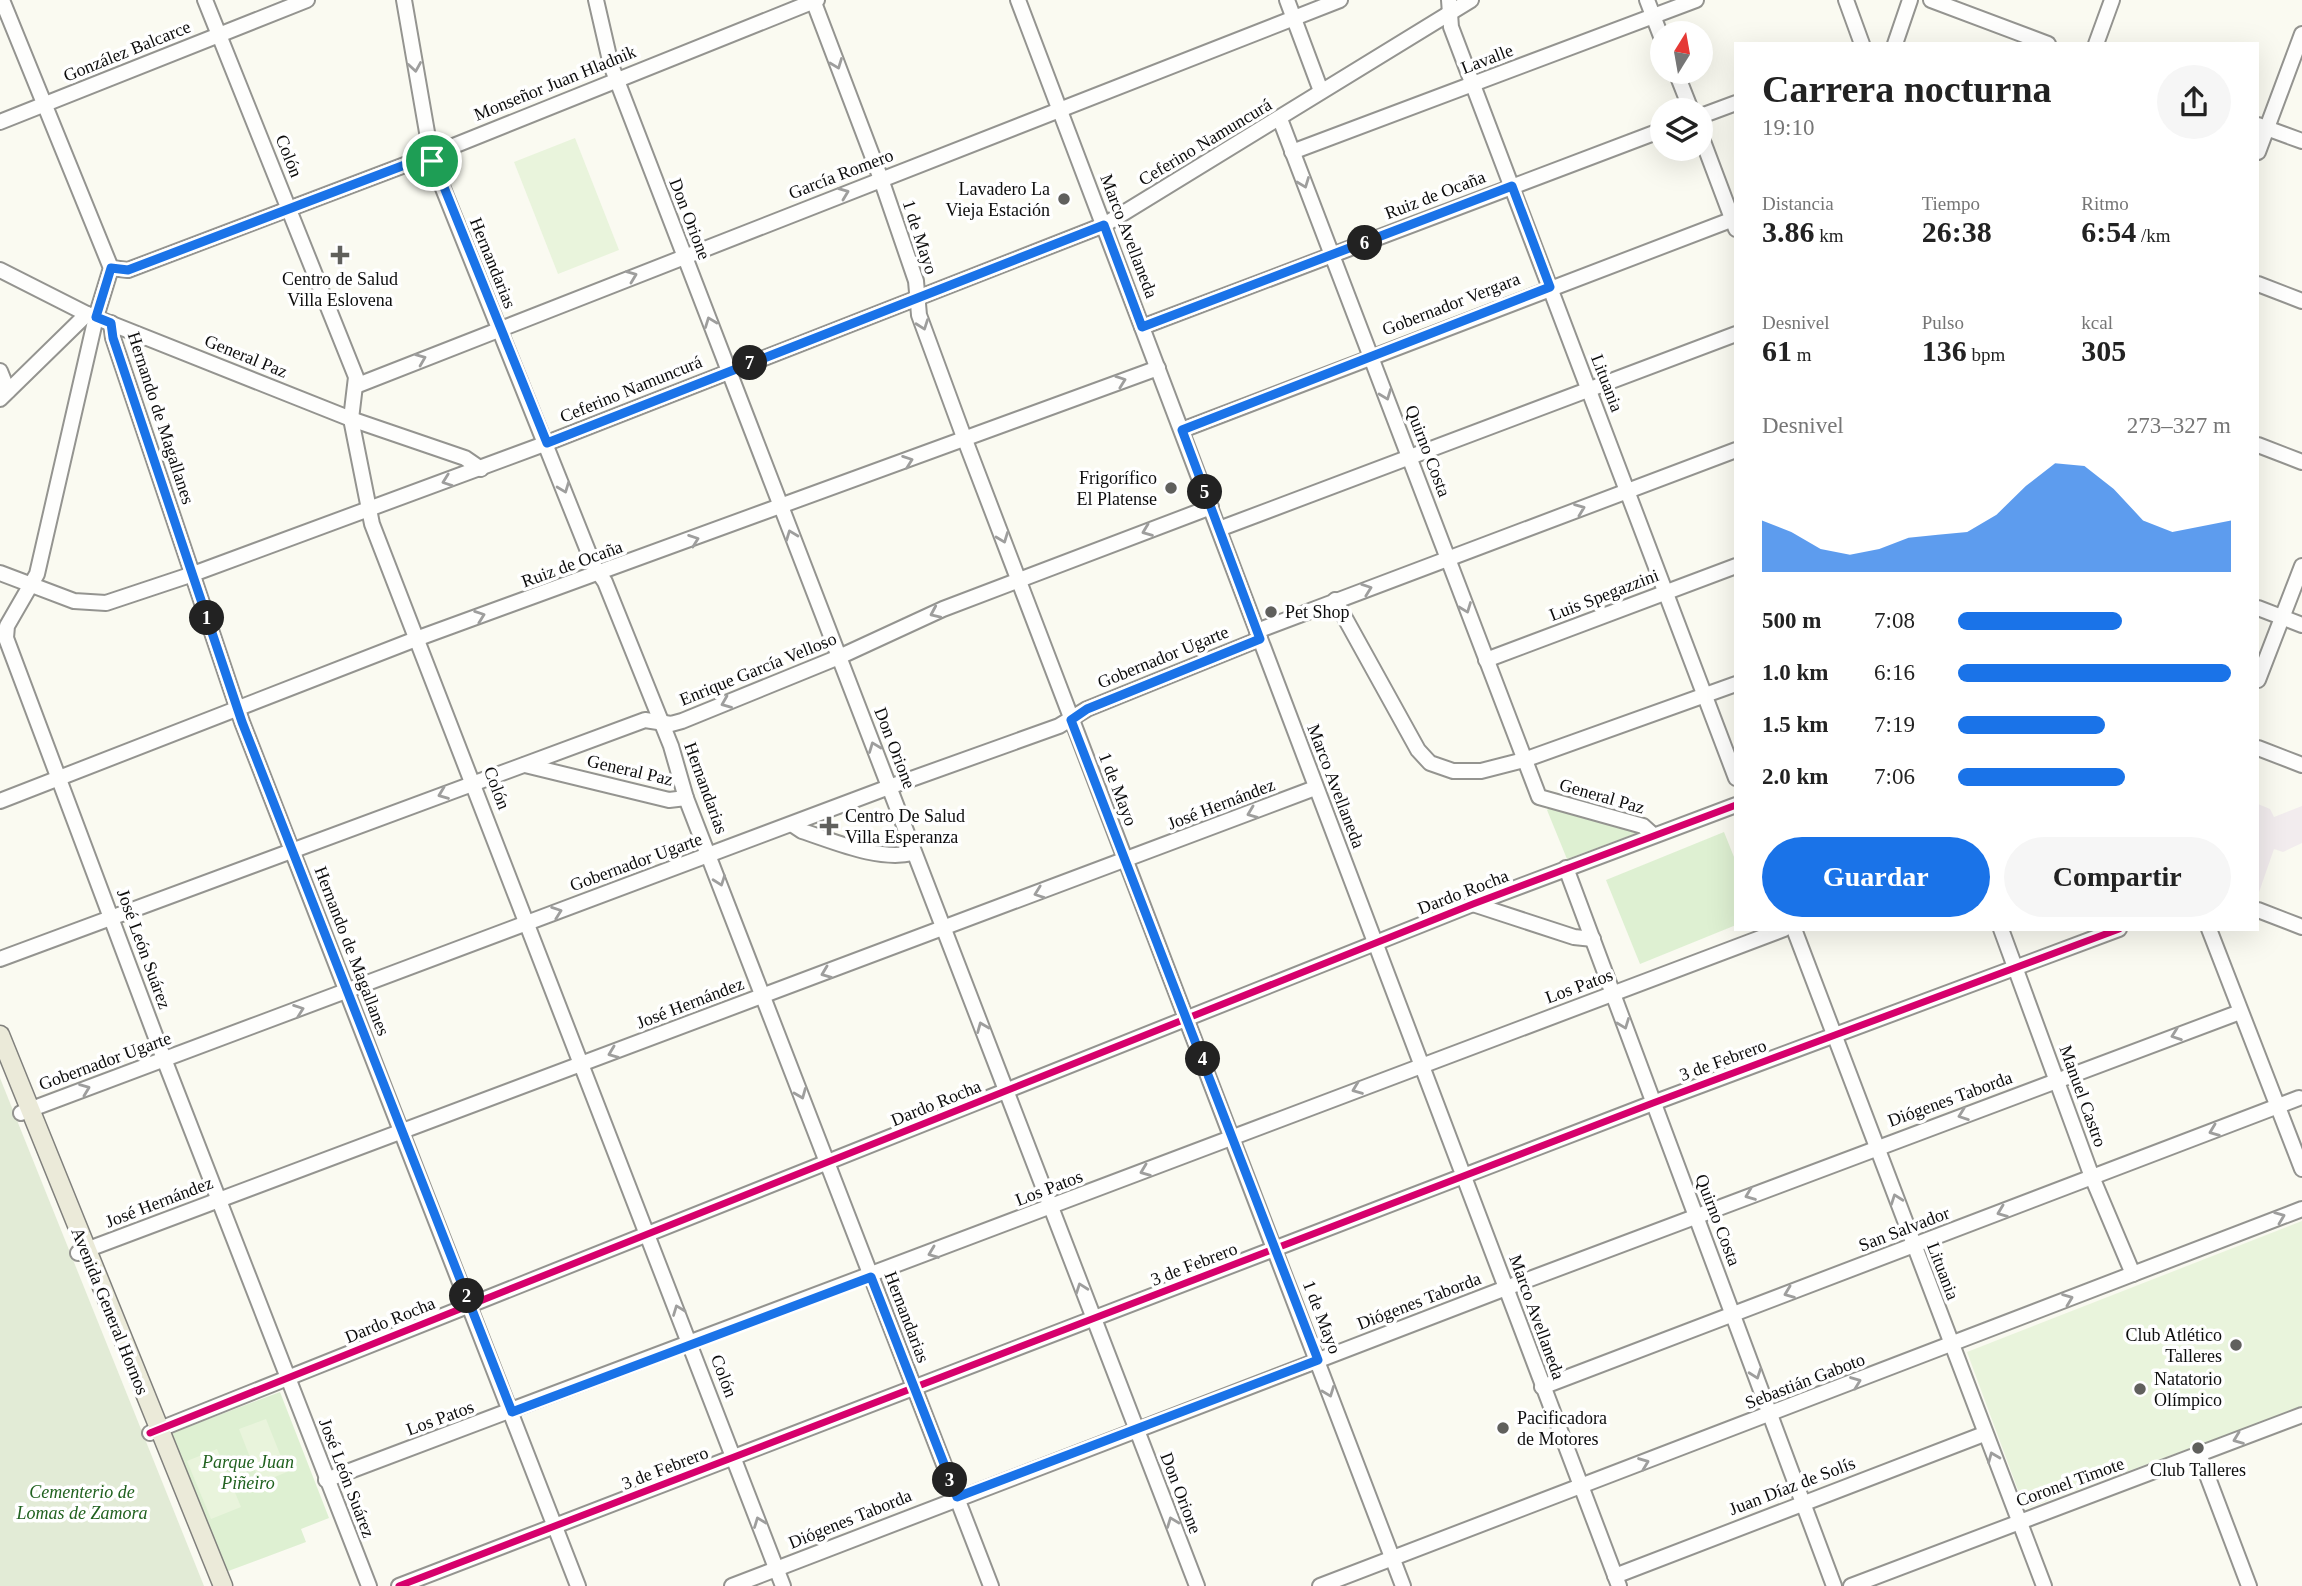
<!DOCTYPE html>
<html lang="es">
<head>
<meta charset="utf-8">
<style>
  :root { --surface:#fff; --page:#f6f6f6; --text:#222; --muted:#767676; --accent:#1a73e8 }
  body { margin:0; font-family:"Times New Roman",serif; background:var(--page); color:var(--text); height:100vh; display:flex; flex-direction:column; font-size:26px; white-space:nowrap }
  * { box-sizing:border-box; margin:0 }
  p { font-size:23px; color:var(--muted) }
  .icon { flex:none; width:38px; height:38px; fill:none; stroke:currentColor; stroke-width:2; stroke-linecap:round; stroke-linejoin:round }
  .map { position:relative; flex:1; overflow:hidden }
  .details { position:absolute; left:1734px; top:42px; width:525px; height:889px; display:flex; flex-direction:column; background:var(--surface); border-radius:0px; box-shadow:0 7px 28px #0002 }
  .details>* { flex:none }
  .needle { width:46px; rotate:11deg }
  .fabs { position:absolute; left:1650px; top:21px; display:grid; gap:14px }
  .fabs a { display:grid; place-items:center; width:63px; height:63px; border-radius:50%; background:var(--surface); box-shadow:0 7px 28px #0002; font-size:35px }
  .pin { position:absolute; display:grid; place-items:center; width:60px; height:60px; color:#fff; margin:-30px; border:4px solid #fff; border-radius:50%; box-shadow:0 2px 7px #0007 }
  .km { position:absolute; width:35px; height:35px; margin:-18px; border-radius:50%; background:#222; color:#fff; font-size:19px; line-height:35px; text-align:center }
  .round { display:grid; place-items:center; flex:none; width:74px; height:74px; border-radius:37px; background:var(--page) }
  .headline { display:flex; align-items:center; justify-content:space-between; height:119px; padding:0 28px }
  h1 { font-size:38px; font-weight:800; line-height:52px }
  .stats { display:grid; grid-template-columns:repeat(3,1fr); gap:10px; height:119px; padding:7px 28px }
  .stats div { display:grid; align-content:center }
  .stats b { font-size:30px; font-weight:800 }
  .stats small { font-size:19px; font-weight:400 }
  .stats p { font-size:19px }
  .chart { height:196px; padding:14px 28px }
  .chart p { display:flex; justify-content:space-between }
  .chart svg { width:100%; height:126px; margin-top:7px; fill:var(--accent); opacity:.7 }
  .button { display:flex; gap:14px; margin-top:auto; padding:14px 28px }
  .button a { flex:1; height:80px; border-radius:42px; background:var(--accent); color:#fff; font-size:28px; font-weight:800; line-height:80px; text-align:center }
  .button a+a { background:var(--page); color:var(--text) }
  ul { padding:0 28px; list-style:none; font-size:23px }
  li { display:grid; grid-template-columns:112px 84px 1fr; align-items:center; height:52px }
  li i { height:18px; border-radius:9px; background:var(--accent) }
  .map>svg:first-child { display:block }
</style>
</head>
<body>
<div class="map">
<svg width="2302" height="1586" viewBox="0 0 2302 1586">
  <rect width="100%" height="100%" fill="#fafaf1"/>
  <path fill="#f2ecee" d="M2258,804L2270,809L2274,817L2302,806V843L2283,852L2274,849L2258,895Z"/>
  <g fill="#def0d2">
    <path d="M1551,806L1636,829L1637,833L1567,859L1547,810Z"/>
    <path d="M1724,832L1736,862V925L1640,964L1606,880Z"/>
    <path d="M280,1392L329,1518L301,1529L306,1542L223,1573L169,1434Z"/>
  </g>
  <path fill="#e2ebd6" d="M0,1078L204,1586H0Z"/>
  <g fill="#e9f4dc">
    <path d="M575,138L619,250L558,274L514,162Z"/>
    <path d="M2302,1221V1407L2025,1509L1967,1352Z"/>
    <path d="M266,1419L287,1472L260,1483L239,1429Z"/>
    <path d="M217,1449L241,1507L211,1519L187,1461Z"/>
  </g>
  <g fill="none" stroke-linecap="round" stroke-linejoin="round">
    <g stroke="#949490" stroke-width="18">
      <g id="minor">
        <path d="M2,0L111,268L96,317L37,574L7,626L6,638L164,1059L369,1586"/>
        <path d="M205,0L356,377L351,419L372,524L783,1586"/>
        <path d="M404,0L432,161L594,566L605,582L671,746L686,798L991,1586"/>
        <path d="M596,0L611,65L1197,1586"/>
        <path d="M813,0L881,179L916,281L919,315L965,440L1403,1586"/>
        <path d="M1018,0L1619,1586"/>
        <path d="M1287,0L1321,91"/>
        <path d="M1449,0L1451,27L1473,85L1736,778"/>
        <path d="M1647,0L1662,39"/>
        <path d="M1846,0L1862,44"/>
        <path d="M1931,0L2048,44"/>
        <path d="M1895,44L1910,0"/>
        <path d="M2096,44L2112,0"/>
        <path d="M1676,72L1691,110"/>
        <path d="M1701,116L1736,103"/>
        <path d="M1280,119L1539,797L1643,826L1653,835"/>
        <path d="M0,122L307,0"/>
        <path d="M2258,125L2302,141"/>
        <path d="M1701,136L1736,229"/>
        <path d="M1292,152L1696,0"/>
        <path d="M2258,152L2302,34"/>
        <path d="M111,268L128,270L431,155L817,0"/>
        <path d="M0,270L87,314L351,419L465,458L481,469"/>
        <path d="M2258,284L2302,301"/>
        <path d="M111,323L113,338L242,722L578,1586"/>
        <path d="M1142,327L1662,130"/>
        <path d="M0,371L8,391"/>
        <path d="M358,385L1340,0"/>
        <path d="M0,399L87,314"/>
        <path d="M1182,430L1736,218"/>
        <path d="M2258,445L2302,462"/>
        <path d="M1219,529L1736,334"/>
        <path d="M0,573L74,601L106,603L193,574L547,443L1104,225L1471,0"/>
        <path d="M1335,600L1418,750L1430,763L1453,771H1481L1524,760L1736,684"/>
        <path d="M2258,608L2302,625"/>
        <path d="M1257,631L1736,450"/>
        <path d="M1486,660L1736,566"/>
        <path d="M2258,680L2302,566"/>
        <path d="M2258,748L2302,765"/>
        <path d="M525,765L669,800L686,798"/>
        <path d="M0,801L416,639L1158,368"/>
        <path d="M793,825L802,831C836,842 878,861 913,853"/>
        <path d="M1566,868L1834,1586"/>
        <path d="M1473,904L1574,937L1593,939"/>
        <path d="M2258,910L2302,927"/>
        <path d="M1794,929L2044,1586"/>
        <path d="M2001,929L2092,1177L2133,1274"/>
        <path d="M2209,929L2302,1169"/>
        <path d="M0,959L645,720L671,724L682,721L839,657L943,609L1211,507"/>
        <path d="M21,1113L889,787L1059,726L1087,709L1260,639"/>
        <path d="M78,1253L1315,788"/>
        <path d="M1542,1387L2299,1098"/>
        <path d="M150,1433L1473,904L1736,805"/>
        <path d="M2199,1454L2249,1586"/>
        <path d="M326,1480L1784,929"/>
        <path d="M1615,1576L1984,1434"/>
        <path d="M399,1586L1653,1103L2119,929"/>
        <path d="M732,1586L1506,1288L2240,1012"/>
        <path d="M1320,1586L2302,1209"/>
        <path d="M1851,1586L2302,1415"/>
      </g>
    </g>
    <g stroke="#81817d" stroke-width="21">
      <path id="major" d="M0,1035L223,1586"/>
    </g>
    <use href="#minor" stroke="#fefefd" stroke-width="14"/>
    <use href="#major" stroke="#ebead9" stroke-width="18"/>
    <g stroke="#fff" stroke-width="11">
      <g id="cycleway">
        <path d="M150,1433L1473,904L1736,805"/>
        <path d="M399,1586L1653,1103L2119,929"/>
      </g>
    </g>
    <use href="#cycleway" stroke="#d6006c" stroke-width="7"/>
  </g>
  <defs><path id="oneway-chevron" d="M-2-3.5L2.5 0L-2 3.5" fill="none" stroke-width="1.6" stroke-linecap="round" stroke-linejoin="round" transform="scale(1.75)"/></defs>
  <g stroke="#9e9e9d">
    <use href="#oneway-chevron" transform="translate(837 64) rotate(69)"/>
    <use href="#oneway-chevron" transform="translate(415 67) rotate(81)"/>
    <use href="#oneway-chevron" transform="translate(1304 183) rotate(69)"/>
    <use href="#oneway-chevron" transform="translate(844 193) rotate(-21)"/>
    <use href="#oneway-chevron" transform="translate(632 276) rotate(-21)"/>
    <use href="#oneway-chevron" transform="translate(710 322) rotate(-111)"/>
    <use href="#oneway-chevron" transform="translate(923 325) rotate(70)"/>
    <use href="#oneway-chevron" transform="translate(421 359) rotate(-22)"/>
    <use href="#oneway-chevron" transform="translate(1121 381) rotate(-20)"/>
    <use href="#oneway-chevron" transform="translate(1386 395) rotate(69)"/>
    <use href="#oneway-chevron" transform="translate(908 461) rotate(-20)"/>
    <use href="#oneway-chevron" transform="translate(447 481) rotate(160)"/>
    <use href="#oneway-chevron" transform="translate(564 488) rotate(69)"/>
    <use href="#oneway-chevron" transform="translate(1580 509) rotate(-21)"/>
    <use href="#oneway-chevron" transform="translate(1147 531) rotate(159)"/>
    <use href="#oneway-chevron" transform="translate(791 535) rotate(-111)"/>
    <use href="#oneway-chevron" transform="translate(1003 538) rotate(69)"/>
    <use href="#oneway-chevron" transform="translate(694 540) rotate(-20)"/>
    <use href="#oneway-chevron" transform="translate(1367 589) rotate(-20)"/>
    <use href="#oneway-chevron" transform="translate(1466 608) rotate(69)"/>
    <use href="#oneway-chevron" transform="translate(935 613) rotate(156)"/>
    <use href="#oneway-chevron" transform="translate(480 616) rotate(-20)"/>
    <use href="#oneway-chevron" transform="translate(726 703) rotate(158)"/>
    <use href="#oneway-chevron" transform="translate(874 747) rotate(-111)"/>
    <use href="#oneway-chevron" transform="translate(443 794) rotate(159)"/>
    <use href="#oneway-chevron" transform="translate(1252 813) rotate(159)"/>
    <use href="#oneway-chevron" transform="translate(720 881) rotate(70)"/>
    <use href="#oneway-chevron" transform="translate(1039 893) rotate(160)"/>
    <use href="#oneway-chevron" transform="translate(557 912) rotate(-20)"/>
    <use href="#oneway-chevron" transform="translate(826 973) rotate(159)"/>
    <use href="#oneway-chevron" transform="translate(299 1010) rotate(-20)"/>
    <use href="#oneway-chevron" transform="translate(1624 1024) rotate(69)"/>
    <use href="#oneway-chevron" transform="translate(982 1027) rotate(-112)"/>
    <use href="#oneway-chevron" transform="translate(2176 1035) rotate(160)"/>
    <use href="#oneway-chevron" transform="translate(613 1053) rotate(159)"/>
    <use href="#oneway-chevron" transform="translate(85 1089) rotate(-21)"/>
    <use href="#oneway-chevron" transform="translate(1357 1089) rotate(159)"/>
    <use href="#oneway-chevron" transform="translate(801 1094) rotate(68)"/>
    <use href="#oneway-chevron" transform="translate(1963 1115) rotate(160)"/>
    <use href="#oneway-chevron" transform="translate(2214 1131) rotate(159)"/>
    <use href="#oneway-chevron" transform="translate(1145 1171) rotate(159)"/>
    <use href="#oneway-chevron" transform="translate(1750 1195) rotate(159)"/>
    <use href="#oneway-chevron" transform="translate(1896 1199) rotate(-110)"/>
    <use href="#oneway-chevron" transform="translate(2002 1212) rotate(159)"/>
    <use href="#oneway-chevron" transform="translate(2280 1217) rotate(-21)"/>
    <use href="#oneway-chevron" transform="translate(933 1253) rotate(159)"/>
    <use href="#oneway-chevron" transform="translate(1081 1288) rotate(-110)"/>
    <use href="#oneway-chevron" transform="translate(1789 1293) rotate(159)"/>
    <use href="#oneway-chevron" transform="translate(2068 1299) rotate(-21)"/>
    <use href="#oneway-chevron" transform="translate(678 1310) rotate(-111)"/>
    <use href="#oneway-chevron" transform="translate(1756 1374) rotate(70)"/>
    <use href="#oneway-chevron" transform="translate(1856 1382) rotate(-21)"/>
    <use href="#oneway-chevron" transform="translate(1329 1392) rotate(69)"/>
    <use href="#oneway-chevron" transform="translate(2238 1439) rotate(159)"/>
    <use href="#oneway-chevron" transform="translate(1993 1457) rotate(-112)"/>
    <use href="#oneway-chevron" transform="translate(1644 1463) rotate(-21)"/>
    <use href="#oneway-chevron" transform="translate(759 1522) rotate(-111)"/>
    <use href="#oneway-chevron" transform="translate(1172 1522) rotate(-111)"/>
  </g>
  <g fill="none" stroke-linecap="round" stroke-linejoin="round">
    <g stroke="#fff" stroke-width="14">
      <path id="route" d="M431,155L547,443L1104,225L1142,327L1512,186L1550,287L1182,430L1260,639L1087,709L1071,720L1318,1360L957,1497L871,1277L512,1412L242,722L113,338L111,323L96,317L111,268L128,270Z"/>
    </g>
    <use href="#route" stroke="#1a73e8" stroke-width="9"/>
  </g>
  <g fill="#60605d" stroke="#fff" stroke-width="2.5">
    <circle cx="1064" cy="199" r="7"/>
    <path d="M336.5 244.5h7v7h7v7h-7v7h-7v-7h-7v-7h7z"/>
    <circle cx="1171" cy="488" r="7"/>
    <circle cx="1271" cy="612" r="7"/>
    <path d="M825.5 815.5h7v7h7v7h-7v7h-7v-7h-7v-7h7z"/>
    <circle cx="2236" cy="1345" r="7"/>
    <circle cx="2140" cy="1389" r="7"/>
    <circle cx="1503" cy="1428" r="7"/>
    <circle cx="2198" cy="1448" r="7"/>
  </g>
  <g text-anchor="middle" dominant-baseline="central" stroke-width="7" stroke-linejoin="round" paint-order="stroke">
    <g font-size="18" fill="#0d0d0d" stroke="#fff">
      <text transform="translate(127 51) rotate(-22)">González Balcarce</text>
      <text transform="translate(1487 59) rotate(-21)">Lavalle</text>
      <text transform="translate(555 83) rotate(-22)">Monseñor Juan Hladnik</text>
      <text transform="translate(1205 142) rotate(-31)">Ceferino Namuncurá</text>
      <text transform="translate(289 156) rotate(68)">Colón</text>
      <text transform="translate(841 174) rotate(-21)">García Romero</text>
      <text transform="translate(1435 195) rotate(-21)">Ruiz de Ocaña</text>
      <text transform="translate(690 219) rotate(69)">Don Orione</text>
      <text transform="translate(1129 236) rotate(69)">Marco Avellaneda</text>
      <text transform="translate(920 237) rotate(72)">1 de Mayo</text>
      <text transform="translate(493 263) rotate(68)">Hernandarias</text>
      <text transform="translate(1451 304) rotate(-21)">Gobernador Vergara</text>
      <text transform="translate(246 356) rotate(22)">General Paz</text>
      <text transform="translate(1607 383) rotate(69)">Lituania</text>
      <text transform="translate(631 389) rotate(-22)">Ceferino Namuncurá</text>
      <text transform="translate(161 418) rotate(72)">Hernando de Magallanes</text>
      <text transform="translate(1428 451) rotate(69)">Quirno Costa</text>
      <text transform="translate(572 564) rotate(-20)">Ruiz de Ocaña</text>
      <text transform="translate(1604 595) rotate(-21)">Luis Spegazzini</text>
      <text transform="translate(1163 657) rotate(-22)">Gobernador Ugarte</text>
      <text transform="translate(758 669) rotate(-22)">Enrique García Velloso</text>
      <text transform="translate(895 748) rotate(69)">Don Orione</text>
      <text transform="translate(630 770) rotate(13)">General Paz</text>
      <text transform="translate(1336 786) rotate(69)">Marco Avellaneda</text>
      <text transform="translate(497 788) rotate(69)">Colón</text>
      <text transform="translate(706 788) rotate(70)">Hernandarias</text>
      <text transform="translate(1118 789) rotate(69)">1 de Mayo</text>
      <text transform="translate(1602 796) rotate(16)">General Paz</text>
      <text transform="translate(1221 804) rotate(-21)">José Hernández</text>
      <text transform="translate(636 862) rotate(-20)">Gobernador Ugarte</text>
      <text transform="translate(1463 892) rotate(-21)">Dardo Rocha</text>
      <text transform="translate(144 949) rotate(70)">José León Suárez</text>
      <text transform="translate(352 951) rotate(69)">Hernando de Magallanes</text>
      <text transform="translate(1579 986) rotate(-20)">Los Patos</text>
      <text transform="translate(690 1003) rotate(-21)">José Hernández</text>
      <text transform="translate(1723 1060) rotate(-20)">3 de Febrero</text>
      <text transform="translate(105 1061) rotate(-20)">Gobernador Ugarte</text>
      <text transform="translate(2083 1096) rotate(70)">Manuel Castro</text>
      <text transform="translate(1950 1099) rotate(-20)">Diógenes Taborda</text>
      <text transform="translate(936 1103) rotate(-22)">Dardo Rocha</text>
      <text transform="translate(1049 1188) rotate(-21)">Los Patos</text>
      <text transform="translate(159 1202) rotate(-21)">José Hernández</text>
      <text transform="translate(1718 1220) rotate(69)">Quirno Costa</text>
      <text transform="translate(1904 1229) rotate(-21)">San Salvador</text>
      <text transform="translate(1194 1264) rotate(-21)">3 de Febrero</text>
      <text transform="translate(1943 1271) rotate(69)">Lituania</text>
      <text transform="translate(1419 1301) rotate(-21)">Diógenes Taborda</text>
      <text transform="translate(110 1311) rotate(68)">Avenida General Hornos</text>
      <text transform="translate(907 1317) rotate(69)">Hernandarias</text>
      <text transform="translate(1322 1317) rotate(69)">1 de Mayo</text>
      <text transform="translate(1537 1317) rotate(70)">Marco Avellaneda</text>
      <text transform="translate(390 1320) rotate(-22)">Dardo Rocha</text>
      <text transform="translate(724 1376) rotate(69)">Colón</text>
      <text transform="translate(1805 1381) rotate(-21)">Sebastián Gaboto</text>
      <text transform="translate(440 1418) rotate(-20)">Los Patos</text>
      <text transform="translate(665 1468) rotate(-21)">3 de Febrero</text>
      <text transform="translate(347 1478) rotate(69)">José León Suárez</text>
      <text transform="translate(2070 1482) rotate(-20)">Coronel Timote</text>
      <text transform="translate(1792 1486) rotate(-21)">Juan Díaz de Solís</text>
      <text transform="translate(1181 1493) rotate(69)">Don Orione</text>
      <text transform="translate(850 1519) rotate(-22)">Diógenes Taborda</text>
    </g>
    <g font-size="18" fill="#0d0d0d" stroke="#fff" text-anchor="start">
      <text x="1050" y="189" text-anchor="end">Lavadero La<tspan x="1050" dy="21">Vieja Estación</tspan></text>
      <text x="340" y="279" text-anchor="middle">Centro de Salud<tspan x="340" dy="21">Villa Eslovena</tspan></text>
      <text x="1157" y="478" text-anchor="end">Frigorífico<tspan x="1157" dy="21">El Platense</tspan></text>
      <text x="1285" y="612">Pet Shop</text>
      <text x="845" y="816">Centro De Salud<tspan x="845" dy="21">Villa Esperanza</tspan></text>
      <text x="2222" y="1335" text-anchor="end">Club Atlético<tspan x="2222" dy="21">Talleres</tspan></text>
      <text x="2154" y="1379">Natatorio<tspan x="2154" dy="21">Olímpico</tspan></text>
      <text x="1517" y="1418">Pacificadora<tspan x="1517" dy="21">de Motores</tspan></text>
      <text x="2198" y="1470" text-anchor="middle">Club Talleres</text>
    </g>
    <g font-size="18" font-style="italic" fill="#216220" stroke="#fff">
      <text x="248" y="1462">Parque Juan<tspan x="248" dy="21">Piñeiro</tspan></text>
      <text x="82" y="1492">Cementerio de<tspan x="82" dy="21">Lomas de Zamora</tspan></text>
    </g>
  </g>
</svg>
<div class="fabs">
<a><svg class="needle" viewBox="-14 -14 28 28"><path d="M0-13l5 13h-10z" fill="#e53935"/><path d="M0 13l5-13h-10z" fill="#767676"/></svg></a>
<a><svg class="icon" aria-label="layers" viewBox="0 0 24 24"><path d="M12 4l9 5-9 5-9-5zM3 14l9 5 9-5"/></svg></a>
</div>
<div class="pin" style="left:432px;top:161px;background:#1e9e55"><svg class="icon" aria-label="arrive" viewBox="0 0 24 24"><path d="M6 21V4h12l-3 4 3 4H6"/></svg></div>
<b class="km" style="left:207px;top:618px">1</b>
<b class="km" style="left:467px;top:1296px">2</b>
<b class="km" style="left:950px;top:1480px">3</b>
<b class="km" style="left:1203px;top:1059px">4</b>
<b class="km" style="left:1205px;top:492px">5</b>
<b class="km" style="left:1365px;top:243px">6</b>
<b class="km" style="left:750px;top:363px">7</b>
<section class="details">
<div class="headline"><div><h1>Carrera nocturna</h1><p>19:10</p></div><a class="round"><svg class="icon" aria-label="share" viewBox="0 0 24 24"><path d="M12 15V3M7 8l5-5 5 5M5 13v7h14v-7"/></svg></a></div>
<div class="stats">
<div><p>Distancia</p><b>3.86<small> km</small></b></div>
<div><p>Tiempo</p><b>26:38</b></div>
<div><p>Ritmo</p><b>6:54<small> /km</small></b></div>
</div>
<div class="stats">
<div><p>Desnivel</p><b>61<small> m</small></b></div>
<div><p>Pulso</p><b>136<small> bpm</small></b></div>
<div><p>kcal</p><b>305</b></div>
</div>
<div class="chart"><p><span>Desnivel</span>273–327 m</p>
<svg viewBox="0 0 160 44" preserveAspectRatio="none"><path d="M0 44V26L10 30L20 36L30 38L40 36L50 32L60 31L70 30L80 24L90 14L100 6L110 7L120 15L130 26L140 30L150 28L160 26V44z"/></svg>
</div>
<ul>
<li><b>500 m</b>7:08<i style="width:60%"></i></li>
<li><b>1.0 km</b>6:16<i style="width:100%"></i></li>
<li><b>1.5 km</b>7:19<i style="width:54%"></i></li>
<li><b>2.0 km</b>7:06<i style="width:61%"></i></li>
</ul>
<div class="button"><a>Guardar</a><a>Compartir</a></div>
</section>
</div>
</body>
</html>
